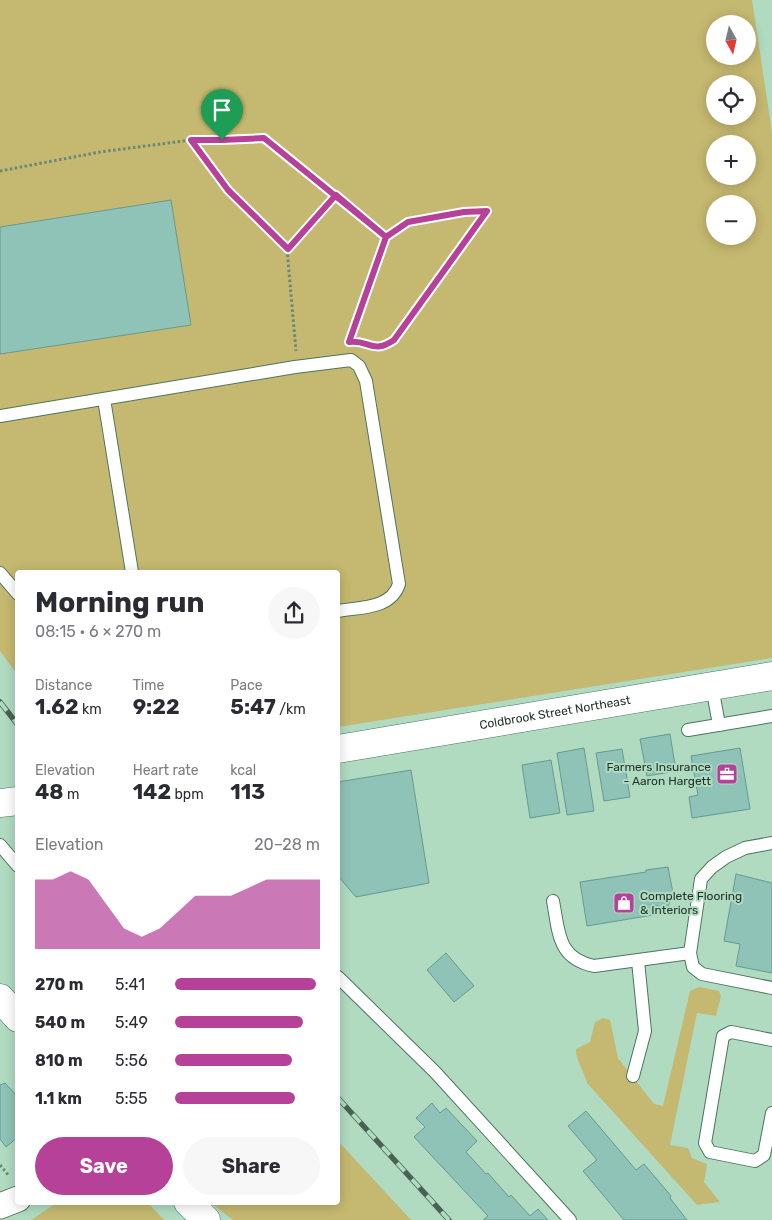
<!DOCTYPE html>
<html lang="en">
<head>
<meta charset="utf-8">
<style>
  :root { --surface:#fff; --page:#f7f7f7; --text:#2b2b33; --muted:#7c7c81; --accent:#b64198 }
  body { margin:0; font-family:Rubik,sans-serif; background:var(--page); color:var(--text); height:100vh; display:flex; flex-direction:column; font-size:19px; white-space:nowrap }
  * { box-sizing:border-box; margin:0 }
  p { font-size:16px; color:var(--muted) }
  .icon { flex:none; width:28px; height:28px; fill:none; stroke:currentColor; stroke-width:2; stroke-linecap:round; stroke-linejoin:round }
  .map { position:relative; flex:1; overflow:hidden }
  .sheet { position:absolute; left:15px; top:570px; width:325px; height:635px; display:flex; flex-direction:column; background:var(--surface); border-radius:5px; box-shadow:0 2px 12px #0003 }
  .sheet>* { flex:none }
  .needle { width:32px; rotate:172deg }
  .tools { position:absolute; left:706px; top:15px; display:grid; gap:10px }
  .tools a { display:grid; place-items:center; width:50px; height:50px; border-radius:50%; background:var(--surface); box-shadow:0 2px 12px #0003; font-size:25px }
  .pin { position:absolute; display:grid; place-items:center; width:42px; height:42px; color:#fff; margin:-51px -21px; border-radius:50% 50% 50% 0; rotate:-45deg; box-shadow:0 0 5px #0007 }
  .pin .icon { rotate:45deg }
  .round { display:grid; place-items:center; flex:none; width:52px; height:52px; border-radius:26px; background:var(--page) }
  .head { display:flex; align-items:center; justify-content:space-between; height:85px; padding:0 20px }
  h1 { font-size:28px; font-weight:700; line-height:38px }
  .stats { display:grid; grid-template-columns:repeat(3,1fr); gap:8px; height:85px; padding:5px 20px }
  .stats div { display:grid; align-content:center }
  .stats b { font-size:21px; font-weight:700 }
  .stats small { font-size:14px; font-weight:400 }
  .stats p { font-size:14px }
  .chart { height:140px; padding:10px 20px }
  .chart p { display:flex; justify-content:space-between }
  .chart svg { width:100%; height:90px; margin-top:5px; fill:var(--accent); opacity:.7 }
  .button { display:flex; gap:10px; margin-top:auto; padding:10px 20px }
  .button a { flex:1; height:58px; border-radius:30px; background:var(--accent); color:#fff; font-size:20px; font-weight:700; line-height:58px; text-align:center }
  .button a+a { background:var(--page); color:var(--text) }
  ul { padding:0 20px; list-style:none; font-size:16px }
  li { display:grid; grid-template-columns:80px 60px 1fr; align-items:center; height:38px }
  li i { height:12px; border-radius:6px; background:var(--accent) }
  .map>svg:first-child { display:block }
</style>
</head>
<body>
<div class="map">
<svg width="772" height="1220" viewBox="0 0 772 1220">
  <rect width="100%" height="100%" fill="#b0dbc1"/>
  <g fill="#c5b870" fill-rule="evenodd">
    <path d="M0,0H752L772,132V658L338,727V572H18L17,674L0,651ZM715,24H748V56H715ZM715,84H748V116H715ZM715,144H748V176H715ZM715,204H748V236H715Z"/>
    <path d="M699,987L719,991L721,996L716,1016L697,1013L670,1145L688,1148L692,1158L707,1164L704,1182L720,1202L697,1205L587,1083C584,1070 576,1062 576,1049L590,1042L595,1022L603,1018L610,1020L618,1058L654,1104L663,1106L690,991Z"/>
    <path d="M338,1141L411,1220H233L211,1203L338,1202Z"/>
    <path d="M58,1202L148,1203L164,1220H31Z"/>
  </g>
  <g fill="#8fc3b7" stroke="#679a8f">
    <path d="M171,200L191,325L0,354V227Z"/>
    <path d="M670,734L676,771L647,776L640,739Z"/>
    <path d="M584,748L594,811L567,815L557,753Z"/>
    <path d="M740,748L750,809L692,818L689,797L698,795L691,756Z"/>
    <path d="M622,749L630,797L604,801L596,753Z"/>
    <path d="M551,760L560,813L530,818L522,765Z"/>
    <path d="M411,770L429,883L356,897L338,876V782Z"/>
    <path d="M668,867L673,893L667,909L651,904L653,915L587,926L580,882L646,872V870Z"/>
    <path d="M736,874L772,883V973L736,966L740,944L724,941Z"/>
    <path d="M446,953L474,986L454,1002L427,970Z"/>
    <path d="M5,1083L18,1097V1137L6,1147L0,1139V1085Z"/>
    <path d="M432,1103L440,1113L446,1108L477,1141L466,1152L486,1174L488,1173L509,1197L511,1195L530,1216L538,1209L548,1220H483L488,1216L414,1137L425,1127L416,1118Z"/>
    <path d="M586,1111L636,1170L644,1164L671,1196L670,1198L687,1220H624L583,1171L597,1160L568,1126Z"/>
  </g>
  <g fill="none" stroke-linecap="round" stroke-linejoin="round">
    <g stroke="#4d755e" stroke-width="14">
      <g id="lane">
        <path d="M104,399L132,572"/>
        <path d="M0,416L295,367L351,360L359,366L366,381L399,584C391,609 361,607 338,611"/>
        <path d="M0,573L18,594"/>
        <path d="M712,686L719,725"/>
        <path d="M688,730L772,716"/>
        <path d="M772,843L745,848L726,857L712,867L701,879L690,953L693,967L702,974L772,988"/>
        <path d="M0,845L18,866"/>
        <path d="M553,901C559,932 557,958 594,966L690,953"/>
        <path d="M338,977L435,1072L570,1220"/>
        <path d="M772,1040L731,1032L723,1036L705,1143L710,1152L755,1161L764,1155L772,1113"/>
        <path d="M633,1076L645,1031L638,961"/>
      </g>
    </g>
    <g stroke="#4d755e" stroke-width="27">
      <path id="street" d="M0,1206L18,1199"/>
    </g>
    <g stroke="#4d755e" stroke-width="29">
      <g id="secondary">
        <path id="s1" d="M338,749L772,676"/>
        <path d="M0,803L18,801"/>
        <path d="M0,998L18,1018"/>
        <path d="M188,1202L206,1220"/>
      </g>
    </g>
    <g stroke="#6a8876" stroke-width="3" stroke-dasharray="2.5 2.5" stroke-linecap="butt">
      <path d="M191,140L264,138L385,237"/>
      <path d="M0,171L100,152L191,140L227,190L287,249L296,351"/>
      <path d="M287,249L336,195"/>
      <path d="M352,341C371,339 370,357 394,340L487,211"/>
      <path d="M348,343L385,237L407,221L464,212L487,211"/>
      <path d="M0,1165L9,1176"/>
    </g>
    <use href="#lane" stroke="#fff" stroke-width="12"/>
    <use href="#street" stroke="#fff" stroke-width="25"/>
    <use href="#secondary" stroke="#fff" stroke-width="28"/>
    <g stroke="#496253" stroke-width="5.5">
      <g id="rail">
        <path d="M0,702L18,725"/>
        <path d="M338,1098L449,1220"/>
      </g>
    </g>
    <use href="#rail" stroke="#b0dbc1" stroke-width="4" stroke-dasharray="11" stroke-linecap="butt"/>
  </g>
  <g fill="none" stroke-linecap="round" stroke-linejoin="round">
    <g stroke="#fff" stroke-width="10">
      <path id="route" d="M222,140L264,138L386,237L349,342C369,339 372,355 394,340L487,211L464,212L408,222L386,237L336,195L288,249L228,190L191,140H222"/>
    </g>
    <use href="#route" stroke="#b64198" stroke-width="6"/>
  </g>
  <defs>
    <g id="office-square" transform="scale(1.125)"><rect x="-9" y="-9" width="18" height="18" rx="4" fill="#b64198" stroke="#b0dbc1"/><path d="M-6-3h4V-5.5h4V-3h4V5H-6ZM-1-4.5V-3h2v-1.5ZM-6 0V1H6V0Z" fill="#fff"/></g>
    <g id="shop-square" transform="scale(1.125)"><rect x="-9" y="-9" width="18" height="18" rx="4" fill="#b64198" stroke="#b0dbc1"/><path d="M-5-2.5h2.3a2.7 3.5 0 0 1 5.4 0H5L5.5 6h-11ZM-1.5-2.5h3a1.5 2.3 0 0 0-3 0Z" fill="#fff"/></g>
  </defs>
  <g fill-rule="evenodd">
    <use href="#office-square" x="727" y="774"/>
    <use href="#shop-square" x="624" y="903"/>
  </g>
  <g text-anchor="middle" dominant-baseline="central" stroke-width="4" stroke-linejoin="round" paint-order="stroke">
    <g font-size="12" fill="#223329" stroke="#b0dbc1">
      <text stroke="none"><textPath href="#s1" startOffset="220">Coldbrook Street Northeast</textPath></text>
    </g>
    <g font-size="12" fill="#223329" stroke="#b0dbc1" text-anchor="end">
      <text x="711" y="767">Farmers Insurance<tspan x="711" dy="14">- Aaron Hargett</tspan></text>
      <text x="640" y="896" text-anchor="start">Complete Flooring<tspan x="640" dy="14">&amp; Interiors</tspan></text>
    </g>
  </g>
</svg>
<div class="tools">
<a><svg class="needle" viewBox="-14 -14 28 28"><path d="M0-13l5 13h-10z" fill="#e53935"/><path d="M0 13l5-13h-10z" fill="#7c7c81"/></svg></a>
<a><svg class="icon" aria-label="locate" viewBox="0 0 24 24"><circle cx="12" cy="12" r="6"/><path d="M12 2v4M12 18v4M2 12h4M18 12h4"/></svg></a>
<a>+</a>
<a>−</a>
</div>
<div class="pin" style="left:222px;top:140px;background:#1e9e55"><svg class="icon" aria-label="arrive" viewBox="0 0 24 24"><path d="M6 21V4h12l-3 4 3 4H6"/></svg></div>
<section class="sheet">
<div class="head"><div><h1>Morning run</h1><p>08:15 · 6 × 270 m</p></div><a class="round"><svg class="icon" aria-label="share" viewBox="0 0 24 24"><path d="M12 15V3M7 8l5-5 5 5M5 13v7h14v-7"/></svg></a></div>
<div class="stats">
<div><p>Distance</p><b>1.62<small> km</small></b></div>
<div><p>Time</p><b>9:22</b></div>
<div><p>Pace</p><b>5:47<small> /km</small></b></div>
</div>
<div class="stats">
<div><p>Elevation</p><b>48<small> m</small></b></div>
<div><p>Heart rate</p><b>142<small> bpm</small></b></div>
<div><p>kcal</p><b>113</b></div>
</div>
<div class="chart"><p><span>Elevation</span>20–28 m</p>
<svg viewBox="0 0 160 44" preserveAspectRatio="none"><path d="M0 44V10L10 10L20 6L30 10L40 22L50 34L60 38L70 34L80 26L90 18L100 18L110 18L120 14L130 10L140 10L150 10L160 10V44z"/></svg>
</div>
<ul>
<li><b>270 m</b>5:41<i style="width:97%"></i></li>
<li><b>540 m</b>5:49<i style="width:88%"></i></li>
<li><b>810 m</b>5:56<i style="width:81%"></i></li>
<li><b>1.1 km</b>5:55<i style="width:83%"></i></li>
</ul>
<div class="button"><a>Save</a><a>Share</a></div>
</section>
</div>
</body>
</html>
